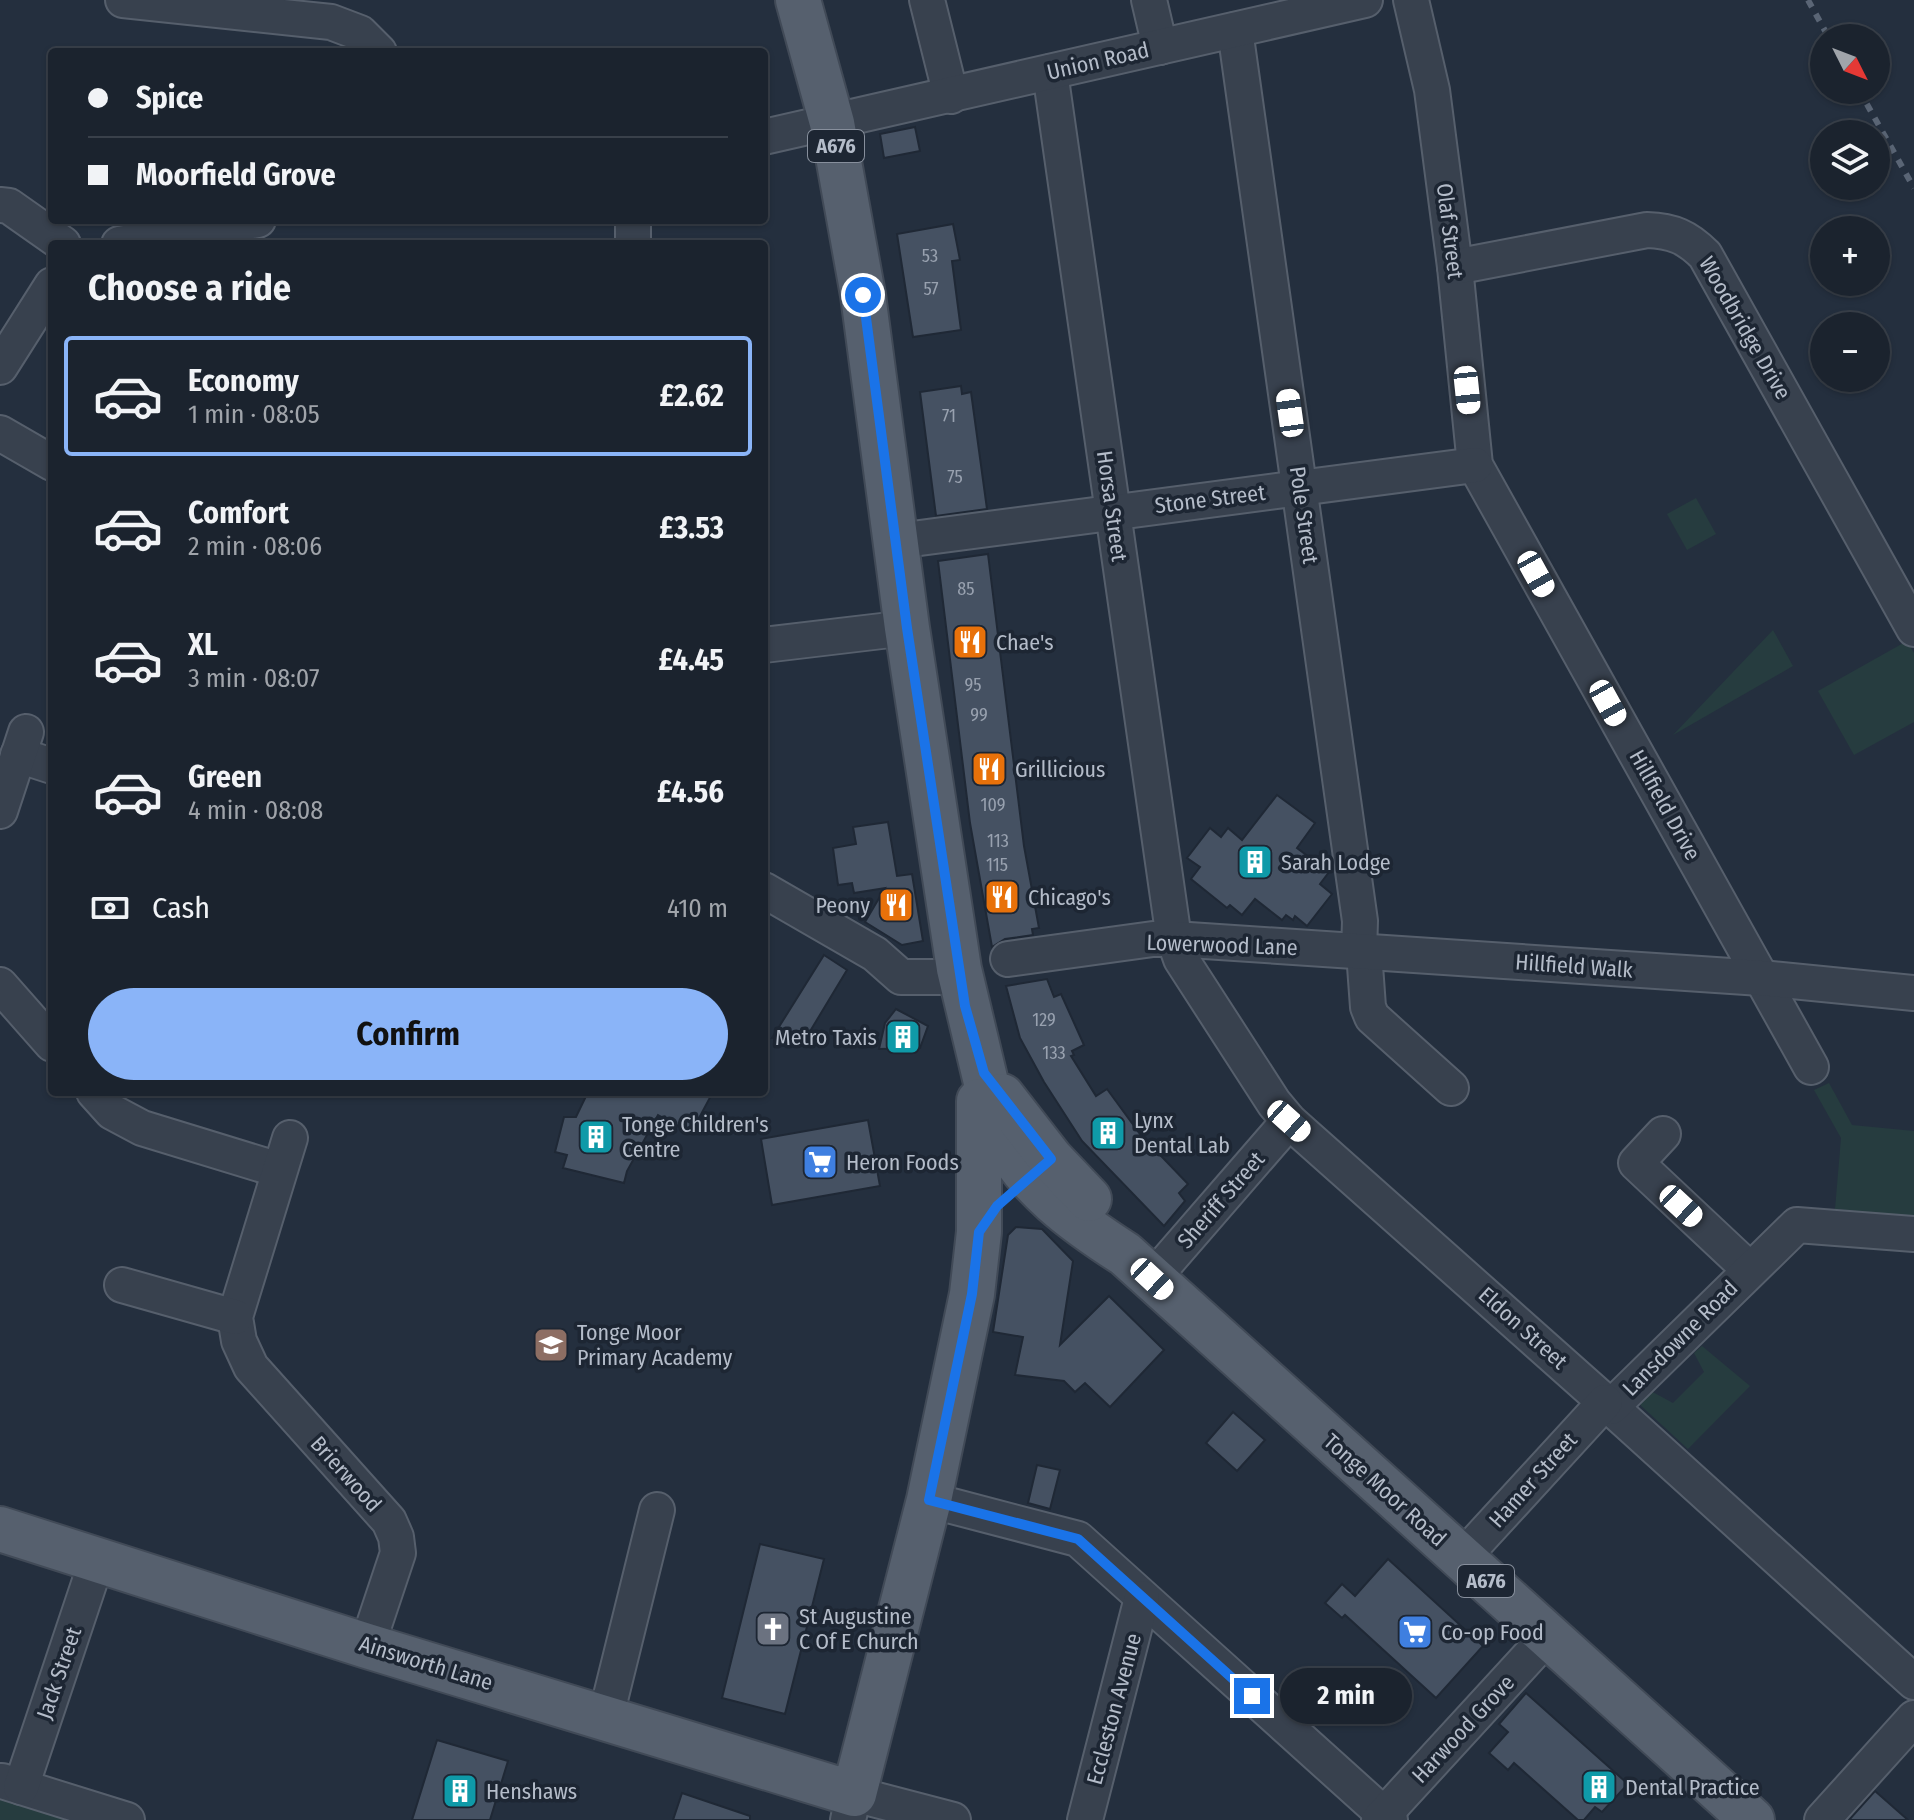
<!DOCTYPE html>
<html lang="en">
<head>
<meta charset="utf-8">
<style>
	:root { --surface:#1b232e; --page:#242b36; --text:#f1f3f6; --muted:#a0a4aa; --line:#39404a; --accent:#8ab4f8 }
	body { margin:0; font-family:"Fira Sans Condensed",sans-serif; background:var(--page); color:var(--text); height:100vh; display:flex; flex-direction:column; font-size:30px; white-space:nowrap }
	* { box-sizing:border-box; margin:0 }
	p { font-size:26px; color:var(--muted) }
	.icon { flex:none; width:44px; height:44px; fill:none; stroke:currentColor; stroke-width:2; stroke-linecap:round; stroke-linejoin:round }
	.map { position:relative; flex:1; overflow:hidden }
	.sheet { position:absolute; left:48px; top:240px; width:720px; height:856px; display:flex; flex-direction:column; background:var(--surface); border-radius:8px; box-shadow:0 2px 6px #0004,0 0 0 2px var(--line) }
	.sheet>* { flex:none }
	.top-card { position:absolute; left:48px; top:48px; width:720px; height:176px; border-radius:8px; box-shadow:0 2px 6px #0004,0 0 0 2px var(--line); display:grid; align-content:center; height:176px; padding:0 40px; background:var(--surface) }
	.needle { width:52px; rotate:132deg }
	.buttons { position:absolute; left:1810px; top:24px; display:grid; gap:16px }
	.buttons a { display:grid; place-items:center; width:80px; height:80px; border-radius:50%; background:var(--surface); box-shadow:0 2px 6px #0004,0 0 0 2px var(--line); font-size:40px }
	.end { position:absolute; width:36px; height:36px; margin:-18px; border:10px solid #1a73e8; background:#fff; box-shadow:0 0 0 4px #fff }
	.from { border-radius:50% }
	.bubble { position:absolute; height:56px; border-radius:28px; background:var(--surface); box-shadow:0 2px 6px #0004,0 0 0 2px var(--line); font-size:26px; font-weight:700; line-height:56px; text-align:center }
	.car { position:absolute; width:24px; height:48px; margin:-24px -12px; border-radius:10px; box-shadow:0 0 6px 2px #0007; background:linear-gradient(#fff 24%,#345 0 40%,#fff 0 76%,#345 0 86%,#fff 0) }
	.top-card b { display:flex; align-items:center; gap:28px; height:76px; font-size:30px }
	.top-card b+b { border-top:2px solid var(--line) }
	.top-card i { width:20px; height:20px; background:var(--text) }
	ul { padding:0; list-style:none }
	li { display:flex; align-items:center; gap:24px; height:120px; margin:0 16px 12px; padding:0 24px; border:4px solid transparent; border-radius:8px }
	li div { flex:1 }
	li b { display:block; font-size:30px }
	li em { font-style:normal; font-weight:700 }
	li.current { border-color:var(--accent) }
	li>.icon { width:72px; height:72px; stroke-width:1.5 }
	h2 { padding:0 40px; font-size:36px; line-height:96px }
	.pay { display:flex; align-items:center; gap:20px; height:88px; padding:0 40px; font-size:30px }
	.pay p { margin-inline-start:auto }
	.action { display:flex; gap:16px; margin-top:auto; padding:16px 40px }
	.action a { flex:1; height:92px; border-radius:48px; background:var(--accent); color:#111; font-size:32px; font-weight:700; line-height:92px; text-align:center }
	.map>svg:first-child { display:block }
	.green { fill:#263c3f }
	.building { fill:#455162; stroke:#1f2835; stroke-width:2 }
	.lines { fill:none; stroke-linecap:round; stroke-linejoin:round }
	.minor-casing { stroke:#565f6c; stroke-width:38 }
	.major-casing { stroke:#414a57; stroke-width:48 }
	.minor { stroke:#38414e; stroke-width:34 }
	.major { stroke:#56606e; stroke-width:44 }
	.rail { stroke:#5a6575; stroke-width:6; stroke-dasharray:8 8; stroke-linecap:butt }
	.route { stroke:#1a73e8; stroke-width:10 }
	.labels { text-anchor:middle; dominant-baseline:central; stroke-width:7; stroke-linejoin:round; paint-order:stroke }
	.number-label { font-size:18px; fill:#98a1af }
	.shield { fill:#1d2633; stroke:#878f9c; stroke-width:2 }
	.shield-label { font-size:20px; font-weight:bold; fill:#b4bcc9 }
	.street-label { font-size:22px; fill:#b4bcc9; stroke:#1d2633 }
	.poi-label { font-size:22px; fill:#b4bcc9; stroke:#1d2633; text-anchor:start }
</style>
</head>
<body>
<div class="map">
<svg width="1914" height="1820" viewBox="0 0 1914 1820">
	<rect width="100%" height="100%" fill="#242f3e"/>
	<g class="green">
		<path d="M1696,498L1716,534L1687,550L1667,514Z"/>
		<path d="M1773,630L1793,666L1673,735Z"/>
		<path d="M1907,641L1914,653V722L1854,755L1818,691Z"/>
		<path d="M1829,1083L1852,1125L1914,1131V1217L1835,1209L1841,1138L1814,1090Z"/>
		<path d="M1702,1346L1750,1386L1688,1449L1637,1402L1649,1390L1673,1403L1704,1372L1694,1353Z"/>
		<path d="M0,1798L70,1820H0Z"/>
	</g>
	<g class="building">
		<path d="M915,127L920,151L884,158L880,134Z"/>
		<path d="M953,224L960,260L952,261L961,330L913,337L897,234Z"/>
		<path d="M961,386L962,394L971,392L987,509L936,516L920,392Z"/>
		<path d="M988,554L1024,846L1039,928L1032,929L1033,935L1005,939L992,947L970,823L938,561Z"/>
		<path d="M1277,795L1315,823L1297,848L1329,872L1320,884L1332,894L1307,926L1295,916L1293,920L1286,915L1282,920L1255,899L1242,915L1230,905L1227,908L1191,879L1200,867L1187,858L1210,828L1221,837L1228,828L1242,840Z"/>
		<path d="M888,822L897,876L912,874L923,941L902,945L865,922L885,888L854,893L852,883L838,885L833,848L856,844L853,827Z"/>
		<path d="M824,955L847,970L806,1038H772Z"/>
		<path d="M1047,979L1054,997L1061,994L1084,1045L1072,1051L1074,1055L1071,1056L1096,1096L1107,1089L1140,1134L1188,1184L1179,1193L1185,1201L1164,1226L1082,1141L1044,1082L1020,1038L1006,986Z"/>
		<path d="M896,1009L928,1026L920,1048L879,1049L885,1023Z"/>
		<path d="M588,1092H713L691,1133L658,1115L627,1171L624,1183L563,1168L567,1155L555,1152L564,1117H576Z"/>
		<path d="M868,1120L880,1186L772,1205L761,1139Z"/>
		<path d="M1016,1227L1042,1229L1073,1261L1060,1345L1109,1296L1164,1350L1110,1407L1085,1383L1075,1392L1064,1381L1015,1375L1023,1337L993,1332L1008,1235Z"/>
		<path d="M1233,1412L1265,1440L1237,1471L1206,1443Z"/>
		<path d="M1037,1465L1060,1470L1050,1509L1028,1503Z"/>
		<path d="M760,1544L824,1559L785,1714L722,1698Z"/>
		<path d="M1388,1559L1483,1646L1436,1698L1345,1615L1342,1618L1325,1603L1342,1584L1355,1596Z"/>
		<path d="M1526,1693L1628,1784L1602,1812L1595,1807L1584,1820H1578L1514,1763L1508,1770L1489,1753L1508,1732L1499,1724Z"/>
		<path d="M437,1740L508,1761L490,1820H412Z"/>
		<path d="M1875,1791L1908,1820H1849Z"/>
		<path d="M682,1793L750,1816V1820H673Z"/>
	</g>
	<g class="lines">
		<defs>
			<g id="minor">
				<path d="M123,0L331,22L360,33L379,52"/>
				<path d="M927,0L951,96"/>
				<path d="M1149,0L1160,47"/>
				<path d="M1411,0L1432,90L1455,267L1475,465L1811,1067"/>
				<path d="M1235,30L1360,921L1359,952"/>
				<path d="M1050,72L1174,939L1181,959L1274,1103L1289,1121L1605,1402L1914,1682"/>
				<path d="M764,137L1365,0"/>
				<path d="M0,205L9,206L63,244"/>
				<path d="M633,220V244"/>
				<path d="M119,244L258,220"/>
				<path d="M1455,267L1647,230C1673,231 1687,237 1705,255L1914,629"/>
				<path d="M0,367L52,285"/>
				<path d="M0,433L52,463"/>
				<path d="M897,541L1475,465"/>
				<path d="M764,645L907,628"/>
				<path d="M18,755L52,766"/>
				<path d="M0,811L26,732"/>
				<path d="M764,890L875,954L901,977H960"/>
				<path d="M1364,952L1368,1007L1372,1017L1451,1088"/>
				<path d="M1008,959L1153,939H1174L1761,978L1914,993"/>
				<path d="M0,985L52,1044"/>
				<path d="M94,1092L112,1112L142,1128L279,1170"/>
				<path d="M1663,1134L1636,1163L1750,1270"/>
				<path d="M290,1138L235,1317L239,1341L251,1367L389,1521L396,1537L398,1553L367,1646"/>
				<path d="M1152,1279L1289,1121"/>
				<path d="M122,1285L235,1317"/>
				<path d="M1611,1407L1797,1225L1914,1234"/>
				<path d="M929,1500L1078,1539L1390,1820"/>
				<path d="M1461,1559L1605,1402"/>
				<path d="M606,1716L657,1510"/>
				<path d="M2,1781L127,1820"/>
				<path d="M21,1787L97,1560"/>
				<path d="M848,1820L854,1794L953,1820"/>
				<path d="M1085,1820L1142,1598"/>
				<path d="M1379,1820L1547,1637"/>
				<path d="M1822,1820L1914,1718"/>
			</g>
			<g id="major">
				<path d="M798,0L832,123L863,295L907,628L959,969L998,1133C1027,1187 1075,1222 1125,1254L1752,1820"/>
				<path d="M1002,1096L1051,1159L1089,1199"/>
				<path d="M0,1529L367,1646L854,1794L929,1500L972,1294L979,1232V1101"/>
			</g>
		</defs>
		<use href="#minor" class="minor-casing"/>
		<use href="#major" class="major-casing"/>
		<use href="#minor" class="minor"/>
		<use href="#major" class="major"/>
		<g class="rail">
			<path d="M1808,0L1829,38"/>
			<path d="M1859,90L1914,188"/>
		</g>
	</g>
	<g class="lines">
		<path class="route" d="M863,295L907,628L965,1006L984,1073L1051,1159L997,1206L979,1232L972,1294L929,1500L1078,1539L1252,1696"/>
	</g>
	<defs>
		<symbol id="restaurant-square" viewBox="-11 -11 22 22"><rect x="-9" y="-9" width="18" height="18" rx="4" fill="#e8710a" stroke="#1d2633"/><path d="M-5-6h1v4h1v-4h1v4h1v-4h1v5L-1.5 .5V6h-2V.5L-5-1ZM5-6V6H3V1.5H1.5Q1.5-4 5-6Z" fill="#fff"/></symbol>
		<symbol id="building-square" viewBox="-11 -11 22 22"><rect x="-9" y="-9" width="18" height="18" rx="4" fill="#0f9aa8" stroke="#1d2633"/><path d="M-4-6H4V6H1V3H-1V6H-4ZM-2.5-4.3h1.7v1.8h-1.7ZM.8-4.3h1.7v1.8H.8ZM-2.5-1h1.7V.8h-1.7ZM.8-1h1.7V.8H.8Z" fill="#fff"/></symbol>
		<symbol id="supermarket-square" viewBox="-11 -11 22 22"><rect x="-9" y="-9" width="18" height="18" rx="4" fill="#3f7fe0" stroke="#1d2633"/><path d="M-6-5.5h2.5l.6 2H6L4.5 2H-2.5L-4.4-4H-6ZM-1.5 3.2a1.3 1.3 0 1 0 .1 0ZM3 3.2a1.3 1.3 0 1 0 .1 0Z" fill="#fff"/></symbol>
		<symbol id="school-square" viewBox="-11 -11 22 22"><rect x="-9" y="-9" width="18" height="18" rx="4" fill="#8d6e63" stroke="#1d2633"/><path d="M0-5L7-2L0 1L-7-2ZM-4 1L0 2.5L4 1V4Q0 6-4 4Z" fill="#fff"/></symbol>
		<symbol id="church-square" viewBox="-11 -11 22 22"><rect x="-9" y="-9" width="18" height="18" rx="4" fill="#6b7280" stroke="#1d2633"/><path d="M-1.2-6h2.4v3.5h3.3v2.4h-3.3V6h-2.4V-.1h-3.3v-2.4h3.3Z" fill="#fff"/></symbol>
	</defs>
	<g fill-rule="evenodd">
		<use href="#restaurant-square" x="950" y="622" width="40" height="40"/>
		<use href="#restaurant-square" x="969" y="749" width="40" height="40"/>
		<use href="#building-square" x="1235" y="842" width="40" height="40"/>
		<use href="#restaurant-square" x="982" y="877" width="40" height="40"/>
		<use href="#restaurant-square" x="876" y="885" width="40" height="40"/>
		<use href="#building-square" x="883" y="1017" width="40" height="40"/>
		<use href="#building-square" x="1088" y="1113" width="40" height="40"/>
		<use href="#building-square" x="576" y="1117" width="40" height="40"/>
		<use href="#supermarket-square" x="800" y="1142" width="40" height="40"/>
		<use href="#school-square" x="531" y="1325" width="40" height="40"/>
		<use href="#church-square" x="753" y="1609" width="40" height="40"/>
		<use href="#supermarket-square" x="1395" y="1612" width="40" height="40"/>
		<use href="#building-square" x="1579" y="1767" width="40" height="40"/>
		<use href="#building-square" x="440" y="1771" width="40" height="40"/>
	</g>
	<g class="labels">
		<g class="number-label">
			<text x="930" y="256">53</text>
			<text x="931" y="289">57</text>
			<text x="949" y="416">71</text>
			<text x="955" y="477">75</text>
			<text x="966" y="589">85</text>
			<text x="973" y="685">95</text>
			<text x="979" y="715">99</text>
			<text x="993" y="805">109</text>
			<text x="998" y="841">113</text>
			<text x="997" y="865">115</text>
			<text x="1044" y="1020">129</text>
			<text x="1054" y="1053">133</text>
		</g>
		<g class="shield">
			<rect x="808" y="130" width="56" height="32" rx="6"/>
			<rect x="1458" y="1565" width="56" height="32" rx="6"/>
		</g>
		<g class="shield-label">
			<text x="836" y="146">A676</text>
			<text x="1486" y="1581">A676</text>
		</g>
		<g class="street-label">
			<text transform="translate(1098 61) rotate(-13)">Union Road</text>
			<text transform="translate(1450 231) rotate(83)">Olaf Street</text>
			<text transform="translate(1745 328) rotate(60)">Woodbridge Drive</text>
			<text transform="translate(1210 499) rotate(-7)">Stone Street</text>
			<text transform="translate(1112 506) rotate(82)">Horsa Street</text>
			<text transform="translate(1304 515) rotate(82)">Pole Street</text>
			<text transform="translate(1665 805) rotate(61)">Hillfield Drive</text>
			<text transform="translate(1222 945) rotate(2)">Lowerwood Lane</text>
			<text transform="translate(1574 966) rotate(4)">Hillfield Walk</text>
			<text transform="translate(1221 1200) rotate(-49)">Sheriff Street</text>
			<text transform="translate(1523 1328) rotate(42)">Eldon Street</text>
			<text transform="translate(1680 1338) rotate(-45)">Lansdowne Road</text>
			<text transform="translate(346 1474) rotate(48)">Brierwood</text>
			<text transform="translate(1533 1480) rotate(-48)">Hamer Street</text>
			<text transform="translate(1385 1490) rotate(42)">Tonge Moor Road</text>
			<text transform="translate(426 1663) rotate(17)">Ainsworth Lane</text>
			<text transform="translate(59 1673) rotate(-71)">Jack Street</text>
			<text transform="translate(1114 1709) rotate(-75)">Eccleston Avenue</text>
			<text transform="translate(1463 1729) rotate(-47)">Harwood Grove</text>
		</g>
		<g class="poi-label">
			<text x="996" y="642">Chae's</text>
			<text x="1015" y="769">Grillicious</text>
			<text x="1281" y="862">Sarah Lodge</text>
			<text x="1028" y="897">Chicago's</text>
			<text x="870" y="905" text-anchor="end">Peony</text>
			<text x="877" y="1037" text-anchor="end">Metro Taxis</text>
			<text x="1134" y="1120">Lynx<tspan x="1134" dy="25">Dental Lab</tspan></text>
			<text x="622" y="1124">Tonge Children's<tspan x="622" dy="25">Centre</tspan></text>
			<text x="846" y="1162">Heron Foods</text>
			<text x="577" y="1332">Tonge Moor<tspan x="577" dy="25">Primary Academy</tspan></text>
			<text x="799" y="1616">St Augustine<tspan x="799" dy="25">C Of E Church</tspan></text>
			<text x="1441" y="1632">Co-op Food</text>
			<text x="1625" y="1787">Dental Practice</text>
			<text x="486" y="1791">Henshaws</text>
		</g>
	</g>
</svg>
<div class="buttons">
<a><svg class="needle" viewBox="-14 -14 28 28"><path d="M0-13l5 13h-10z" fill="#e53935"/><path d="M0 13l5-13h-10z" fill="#a0a4aa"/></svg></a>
<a><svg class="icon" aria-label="layers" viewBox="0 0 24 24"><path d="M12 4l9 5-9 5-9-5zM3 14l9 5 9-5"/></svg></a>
<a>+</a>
<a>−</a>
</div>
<i class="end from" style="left:863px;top:295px"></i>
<i class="end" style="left:1252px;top:1696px"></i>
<div class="bubble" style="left:1280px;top:1668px;width:132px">2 min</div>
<i class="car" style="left:1467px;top:390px;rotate:174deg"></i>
<i class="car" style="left:1290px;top:413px;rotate:352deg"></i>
<i class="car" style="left:1536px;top:574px;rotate:151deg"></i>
<i class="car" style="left:1608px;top:703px;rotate:151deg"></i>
<i class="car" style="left:1289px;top:1121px;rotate:132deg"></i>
<i class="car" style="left:1681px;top:1206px;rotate:133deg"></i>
<i class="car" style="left:1152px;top:1279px;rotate:133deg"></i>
<div class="top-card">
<b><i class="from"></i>Spice</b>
<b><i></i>Moorfield Grove</b>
</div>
<section class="sheet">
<h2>Choose a ride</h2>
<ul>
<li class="current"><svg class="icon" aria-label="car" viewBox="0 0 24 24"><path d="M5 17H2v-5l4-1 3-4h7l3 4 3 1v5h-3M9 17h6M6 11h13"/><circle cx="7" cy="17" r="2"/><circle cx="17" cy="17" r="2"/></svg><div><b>Economy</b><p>1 min · 08:05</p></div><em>£2.62</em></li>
<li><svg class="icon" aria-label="car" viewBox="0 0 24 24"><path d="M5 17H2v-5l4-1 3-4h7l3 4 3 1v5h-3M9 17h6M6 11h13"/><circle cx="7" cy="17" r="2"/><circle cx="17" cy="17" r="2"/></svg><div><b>Comfort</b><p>2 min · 08:06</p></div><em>£3.53</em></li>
<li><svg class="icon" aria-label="car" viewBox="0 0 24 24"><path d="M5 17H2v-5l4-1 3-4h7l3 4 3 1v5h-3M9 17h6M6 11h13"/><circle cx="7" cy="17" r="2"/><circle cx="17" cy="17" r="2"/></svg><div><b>XL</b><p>3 min · 08:07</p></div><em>£4.45</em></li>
<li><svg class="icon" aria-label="car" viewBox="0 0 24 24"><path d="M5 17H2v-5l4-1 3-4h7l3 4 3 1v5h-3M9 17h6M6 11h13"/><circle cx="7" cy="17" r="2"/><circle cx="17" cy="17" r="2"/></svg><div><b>Green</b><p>4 min · 08:08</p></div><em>£4.56</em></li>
</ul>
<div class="pay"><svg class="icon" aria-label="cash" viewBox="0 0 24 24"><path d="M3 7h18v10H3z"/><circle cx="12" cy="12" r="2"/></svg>Cash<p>410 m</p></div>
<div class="action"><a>Confirm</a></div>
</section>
</div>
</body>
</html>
